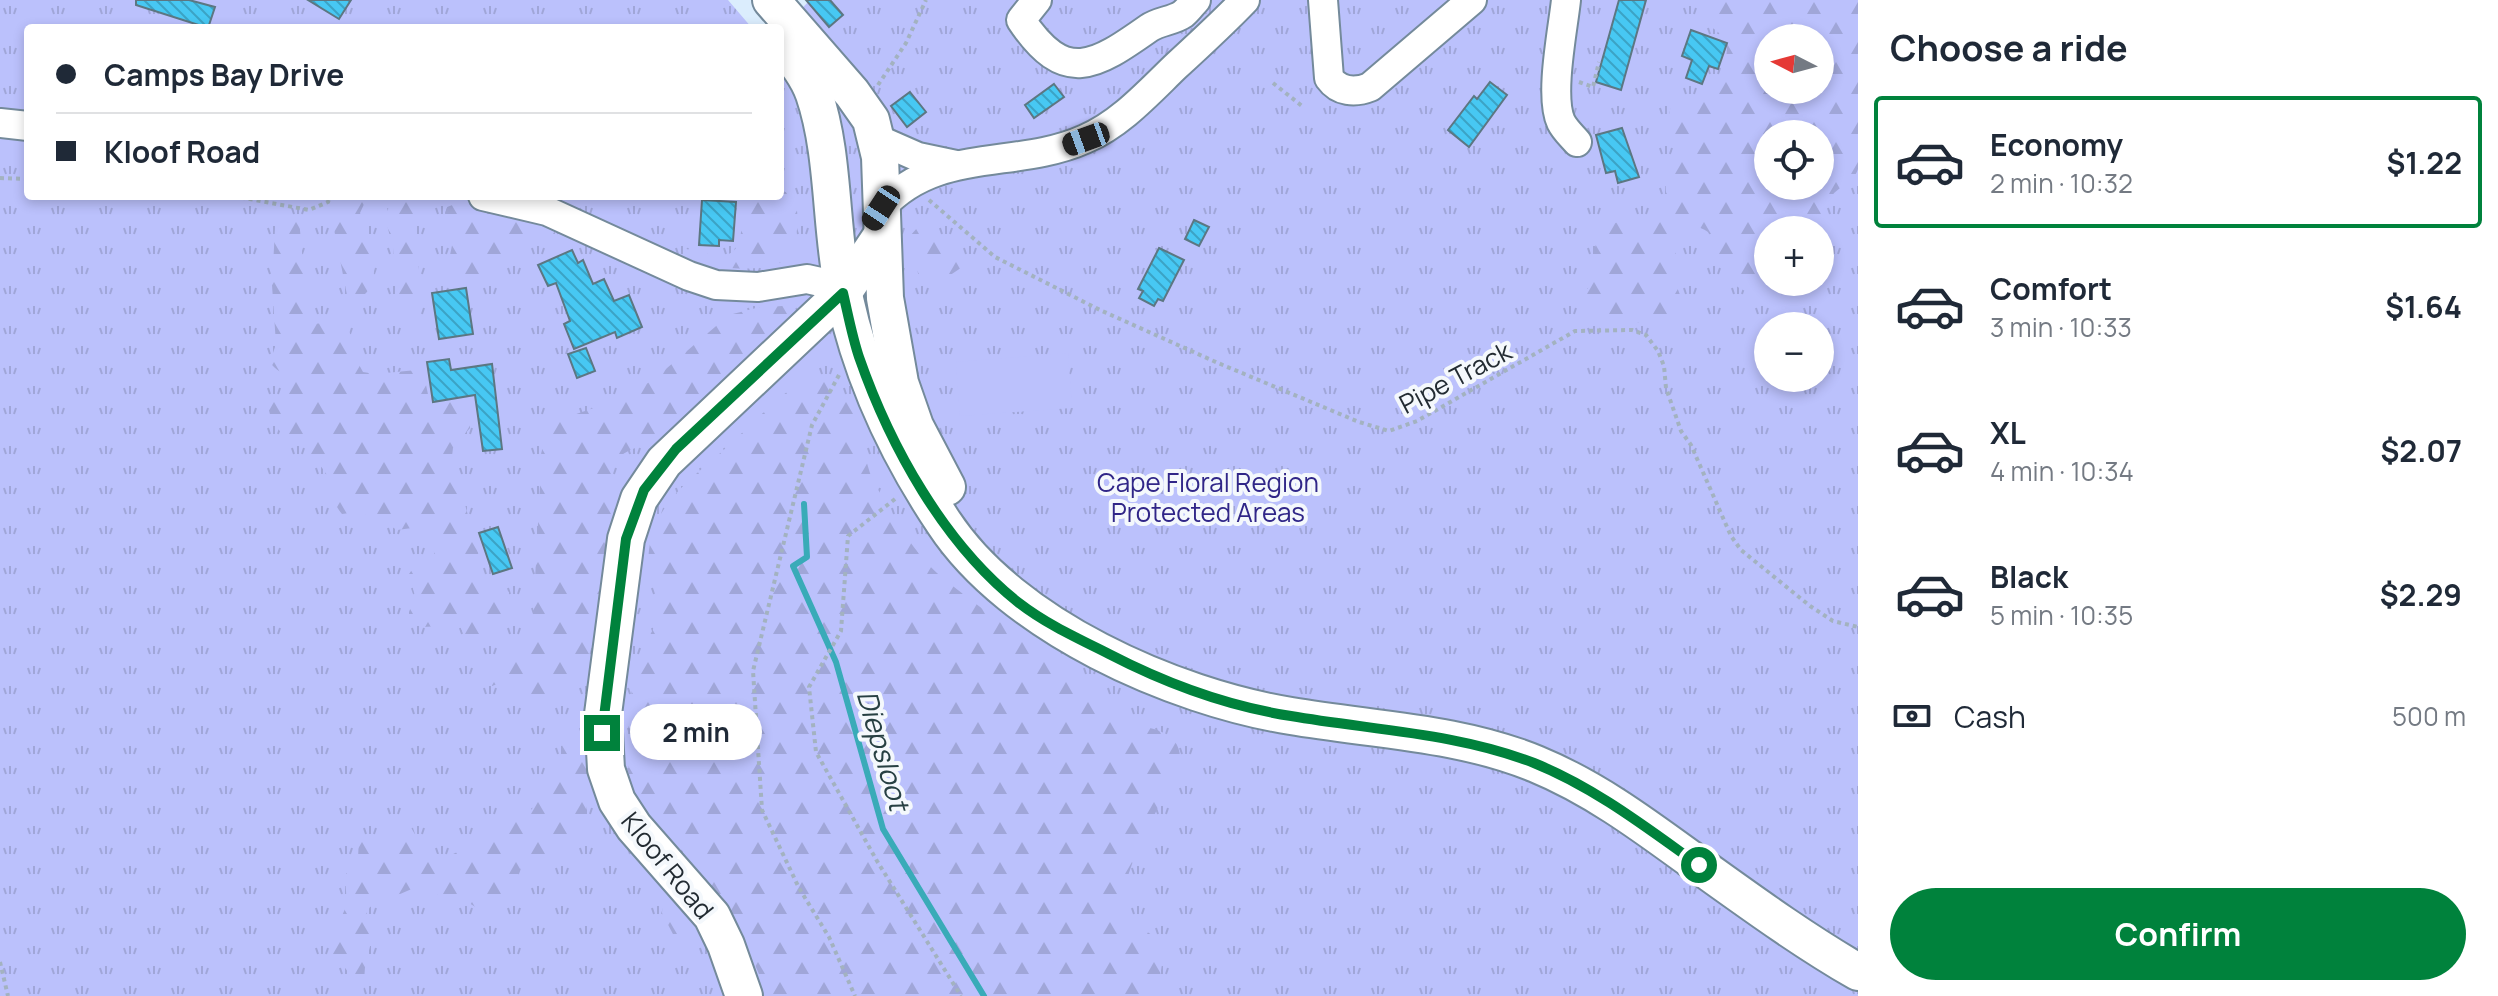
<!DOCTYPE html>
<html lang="en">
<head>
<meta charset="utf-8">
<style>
	:root { --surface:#fff; --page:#f2f2f3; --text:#1f2937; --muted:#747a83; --line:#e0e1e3; --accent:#00823c }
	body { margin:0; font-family:Manrope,sans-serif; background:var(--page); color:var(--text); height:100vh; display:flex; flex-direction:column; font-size:30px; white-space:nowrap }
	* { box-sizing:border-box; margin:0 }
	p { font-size:26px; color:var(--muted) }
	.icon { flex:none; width:44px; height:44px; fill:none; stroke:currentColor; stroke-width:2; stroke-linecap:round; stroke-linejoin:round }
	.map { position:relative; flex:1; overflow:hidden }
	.details { display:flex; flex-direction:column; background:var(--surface); width:640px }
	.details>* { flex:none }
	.top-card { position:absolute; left:24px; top:24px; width:760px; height:176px; border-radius:8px; box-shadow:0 4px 12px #0003; display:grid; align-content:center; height:176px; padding:0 32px; background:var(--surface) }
	.needle { width:52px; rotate:276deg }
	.tools { position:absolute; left:1754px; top:24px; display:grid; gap:16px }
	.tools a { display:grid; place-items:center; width:80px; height:80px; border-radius:50%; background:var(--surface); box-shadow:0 4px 12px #0003; font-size:40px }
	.end { position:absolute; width:36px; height:36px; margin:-18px; border:10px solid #00823c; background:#fff; box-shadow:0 0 0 4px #fff }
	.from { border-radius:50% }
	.bubble { position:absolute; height:56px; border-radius:28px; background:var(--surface); box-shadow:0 4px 12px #0003; font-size:26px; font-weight:700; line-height:56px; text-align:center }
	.car { position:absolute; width:24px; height:48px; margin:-24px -12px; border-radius:10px; box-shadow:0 0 6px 2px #0007; background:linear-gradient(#222 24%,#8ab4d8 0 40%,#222 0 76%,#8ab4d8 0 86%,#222 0) }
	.top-card b { display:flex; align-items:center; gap:28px; height:76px; font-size:30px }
	.top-card b+b { border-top:2px solid var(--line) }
	.top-card i { width:20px; height:20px; background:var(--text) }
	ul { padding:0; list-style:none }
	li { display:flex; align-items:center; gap:24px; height:132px; margin:0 16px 12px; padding:0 16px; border:4px solid transparent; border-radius:8px }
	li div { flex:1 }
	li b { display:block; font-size:30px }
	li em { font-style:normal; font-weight:700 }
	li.on { border-color:var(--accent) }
	li>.icon { width:72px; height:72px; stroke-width:1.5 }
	h2 { padding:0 32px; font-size:36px; line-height:96px }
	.pay { display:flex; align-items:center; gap:20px; height:88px; padding:0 32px; font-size:30px }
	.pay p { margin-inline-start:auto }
	.button { display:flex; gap:16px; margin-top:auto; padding:16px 32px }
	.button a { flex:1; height:92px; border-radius:48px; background:var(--accent); color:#fff; font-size:32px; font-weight:700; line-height:92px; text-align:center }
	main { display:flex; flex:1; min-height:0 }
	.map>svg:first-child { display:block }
	.grass { fill:url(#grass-tufts); fill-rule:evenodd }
	.forest { fill:url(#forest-firs); fill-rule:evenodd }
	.pitch { fill:#bbc1fc }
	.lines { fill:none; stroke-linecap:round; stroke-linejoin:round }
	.stream { stroke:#39abb8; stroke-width:6 }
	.building { fill:url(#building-back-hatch); stroke:#5c7782; stroke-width:2 }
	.minor-casing { stroke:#748a9b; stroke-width:32 }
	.major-casing { stroke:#748a9b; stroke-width:40 }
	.path { stroke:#a3b2c0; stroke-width:4; stroke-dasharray:4 4; stroke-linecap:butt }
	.minor { stroke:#fff; stroke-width:28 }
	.major { stroke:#fff; stroke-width:36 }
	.route { stroke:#00823c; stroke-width:10 }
	.labels { text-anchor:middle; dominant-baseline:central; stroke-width:8; stroke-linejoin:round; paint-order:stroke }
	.street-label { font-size:26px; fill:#222b32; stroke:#f4f8fc }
	.park-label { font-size:26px; fill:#302688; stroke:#f4f8fc }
	.water-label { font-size:28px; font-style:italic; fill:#274043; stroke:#f4f8fc }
</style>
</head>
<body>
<main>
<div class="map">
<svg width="1858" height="996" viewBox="0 0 1858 996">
	<defs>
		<pattern id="grass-tufts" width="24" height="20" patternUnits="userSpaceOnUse" patternTransform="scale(2)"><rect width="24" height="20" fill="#bbc1fc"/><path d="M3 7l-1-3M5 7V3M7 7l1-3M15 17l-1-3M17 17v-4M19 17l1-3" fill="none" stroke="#a0a6d8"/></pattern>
		<pattern id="forest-firs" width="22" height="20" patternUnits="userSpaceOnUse" patternTransform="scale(2)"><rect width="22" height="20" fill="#bbc1fc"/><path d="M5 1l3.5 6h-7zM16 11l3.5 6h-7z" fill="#a0a6d8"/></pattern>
		<pattern id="building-back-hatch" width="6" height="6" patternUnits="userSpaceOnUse" patternTransform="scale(2)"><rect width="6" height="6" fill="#47c8f3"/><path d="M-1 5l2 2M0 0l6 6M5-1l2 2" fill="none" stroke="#3ba3c5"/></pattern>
	</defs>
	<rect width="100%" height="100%" fill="#dbedfd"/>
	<path class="grass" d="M0,0H728L752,28H28V196H780V31L810,0H1858V996H0ZM1768,38H1820V90H1768ZM1768,134H1820V186H1768ZM1768,230H1820V282H1768ZM1768,326H1820V378H1768Z"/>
	<g class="forest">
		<path d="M1707,0H1858V169C1852,186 1839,185 1831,197C1827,204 1828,210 1821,215C1813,221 1806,222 1799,230H1768V277L1754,293C1741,292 1724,279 1720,266C1717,258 1720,248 1715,240C1707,225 1682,220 1672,235L1676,255L1675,282L1682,300L1675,324L1665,328L1587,312L1580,307L1578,301L1591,284L1595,247L1605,225L1624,221L1654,227L1667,216L1665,172L1676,141L1669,115L1671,105C1678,97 1684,98 1694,96C1720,90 1728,64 1727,40C1709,22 1705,31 1707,0ZM1820,38V90H1768V38ZM1768,134H1820V186H1768Z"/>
		<path d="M780,190C785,192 788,192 792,196C802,207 797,249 788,259C764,274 706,270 683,255V251L686,249C698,251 713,257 725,255C747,252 741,212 741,196H780Z"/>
		<path d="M318,196H375L365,202L360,213C362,219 366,224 368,231C375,252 382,293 354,300L347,295L332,219L328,207Z"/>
		<path d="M389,196H407L413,209L422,300L419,314L412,318L403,313L396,298L393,248L387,225Z"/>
		<path d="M455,204L549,226L555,230V234L549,241L525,242L515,247L494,269L477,279L465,282L458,278L450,255L455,231L445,213L447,207Z"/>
		<path d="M287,214L296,216L299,219L308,319L311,324L340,322L348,326L357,361L363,372L375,374L417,370L425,380L430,404L463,401L469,406L470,428L453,448L452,456L484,575L509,592C508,613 496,635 482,650L472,648L459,625L423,627L409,621V612L415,596L409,574L414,567L435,560L431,529L427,526L397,530L382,521L358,512L342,514C332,502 332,493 329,479C327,473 315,459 311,454C294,435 271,438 268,403L285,394C294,369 279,377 270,362L276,344L272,285L275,229L279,219Z"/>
		<path d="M918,227C935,228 956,243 964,257L962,267C948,277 935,287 919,278L910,236Z"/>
		<path d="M795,305L796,314L668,433C652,445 623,448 615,462C608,475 614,492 614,505C612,534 605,563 601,591C596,621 593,653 580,681L559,687L552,692L538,711L534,713L527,709L521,685L515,677L492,686C483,663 510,655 522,641C527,633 530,625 533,617L543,430L550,423L620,399L653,380L729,315L756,308Z"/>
		<path d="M821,377C861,387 859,453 874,482C892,516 915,556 945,580C994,619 1043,651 1087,696C1099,708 1107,720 1125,723C1147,727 1181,730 1180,759L1132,864L1117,908L1124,922L1146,931L1159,940L1162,964L1157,996H768C747,942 727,905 690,859C674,840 639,814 632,790C624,762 629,686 639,657C644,642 656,630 658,613C659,600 655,589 651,577C646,559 649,542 656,524C669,492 706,467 730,444C749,427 768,407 788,391C798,384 809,378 821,377Z"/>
		<path d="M575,736H585C591,749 589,765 589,779C589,826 578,836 543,862C536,867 527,865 520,869L516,878L506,883L498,902L489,911H482L461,898H444L427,889L414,888L370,907L363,919L364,925L373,934L365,967L363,996H354C351,962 340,969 327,945C330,931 340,922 345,909C348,899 345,886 345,875L358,860L359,834C386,836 381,860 399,821L406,819L420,843L431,852L447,857L488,837L511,817L530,812L546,787L560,773L562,744Z"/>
		<path d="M669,893L693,920L692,933L686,940L675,938L662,913L663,897Z"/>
	</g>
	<path class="pitch" d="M1068,353L1072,408L960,416L956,362Z"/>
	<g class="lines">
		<path class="stream" d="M804,504L807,557L793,566L836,662L883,829L984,996"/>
	</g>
	<g class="building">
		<path d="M136,0H189L215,7L208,28L136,5Z"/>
		<path d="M308,0H351L339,19Z"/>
		<path d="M806,0H830L843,15L829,27Z"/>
		<path d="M1619,0H1646L1621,90L1596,82Z"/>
		<path d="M1691,30L1727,43L1718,69L1709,66L1702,84L1686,78L1692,60L1682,56Z"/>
		<path d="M1490,82L1507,95L1469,147L1448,130L1474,96L1477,99Z"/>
		<path d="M1054,84L1064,97L1034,118L1025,105Z"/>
		<path d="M910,92L926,112L907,127L891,106Z"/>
		<path d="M1622,128L1639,177L1618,183L1615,171L1606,173L1596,135Z"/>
		<path d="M702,200L736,202L733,241L719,240V246L699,245Z"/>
		<path d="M1194,220L1209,227L1199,246L1185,239Z"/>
		<path d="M1159,248L1184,260L1163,301L1158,299L1154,306L1139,298L1143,291L1138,289Z"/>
		<path d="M572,250L578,263L583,260L593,284L604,279L614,301L629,295L642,327L617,338L615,332L574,349L564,324L570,321L556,283L548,286L538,265Z"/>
		<path d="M466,288L473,334L439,339L432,293Z"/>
		<path d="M586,348L595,371L577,378L568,354Z"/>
		<path d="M449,359L451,370L492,364L502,449L483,451L475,395L433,402L427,362Z"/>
		<path d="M498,527L512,568L493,574L479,533Z"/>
	</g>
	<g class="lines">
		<defs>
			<g id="minor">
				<path d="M1037,0L1021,20C1065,86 1095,66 1149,28C1159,21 1173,21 1183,14C1188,10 1192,4 1196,0"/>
				<path d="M1323,0L1329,78C1339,92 1355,93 1370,87L1472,0"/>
				<path d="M1566,0C1563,29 1549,96 1561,122C1565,130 1571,135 1577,142"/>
				<path d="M0,123L28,126"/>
				<path d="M877,139L918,157L956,165"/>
				<path d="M483,196L547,211L689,276L716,285L758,287L807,279L825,283L843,293"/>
				<path d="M881,208C937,146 1016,170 1085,139C1120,124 1147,94 1175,67C1199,45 1223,23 1245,0"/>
			</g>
			<g id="major">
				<path d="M771,0L852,93L871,120L880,157L885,298L900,383L915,426L947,487"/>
				<path d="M780,42C793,58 807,74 814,94C835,155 830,232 844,295C862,378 897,453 944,523C1012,626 1173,697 1291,716C1373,730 1459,732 1536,764C1592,787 1641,823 1689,858C1745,898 1799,938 1858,972"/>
				<path d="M744,996L726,945L712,916L634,827L617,801L606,769L603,714L626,539L639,499L664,462L843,293L882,235"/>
			</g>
		</defs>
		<use href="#minor" class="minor-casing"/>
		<use href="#major" class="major-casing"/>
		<g class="path">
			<path d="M1579,82L1593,87L1599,62"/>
			<path d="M1273,83L1302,106"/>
			<path d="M878,85L906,43L926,0"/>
			<path d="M0,178L28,179"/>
			<path d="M233,196L309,210L328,202L330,196"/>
			<path d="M929,200L995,257L1100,310L1218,363L1359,422L1389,431L1417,421L1575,331L1632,330L1646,335L1658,351L1664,366L1666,388L1681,431L1691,445L1731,536L1741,550L1810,606L1833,621L1858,627"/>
			<path d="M839,375L812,425L753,671L762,810L799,888L829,937L855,996"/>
			<path d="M895,499L848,536L841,631L809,687L816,752L877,861L961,996"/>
			<path d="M0,962L8,996"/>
		</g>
		<use href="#minor" class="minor"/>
		<use href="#major" class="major"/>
	</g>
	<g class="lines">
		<path class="route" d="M602,733L626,539L644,490L676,449L843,293C848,314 852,336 859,357C890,446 944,544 1019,603C1046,624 1079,639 1109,654C1167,684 1226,706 1291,716C1372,730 1457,733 1534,763C1594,787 1647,828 1699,865"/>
	</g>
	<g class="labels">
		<g class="street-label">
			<text transform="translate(1455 377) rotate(-28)">Pipe Track</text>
			<text transform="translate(668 865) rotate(51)">Kloof Road</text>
		</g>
		<g class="park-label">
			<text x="1208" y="482">Cape Floral Region<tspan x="1208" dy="30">Protected Areas</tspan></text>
		</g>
		<g class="water-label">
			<text transform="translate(884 750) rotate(74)">Diepsloot</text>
		</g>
	</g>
</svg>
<div class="tools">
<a><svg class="needle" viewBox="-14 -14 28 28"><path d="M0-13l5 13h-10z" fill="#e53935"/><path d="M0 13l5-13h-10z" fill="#747a83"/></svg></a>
<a><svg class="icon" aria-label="locate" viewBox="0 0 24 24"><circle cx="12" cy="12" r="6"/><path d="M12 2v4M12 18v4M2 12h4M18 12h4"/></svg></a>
<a>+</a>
<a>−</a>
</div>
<i class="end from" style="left:1699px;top:865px"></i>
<i class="end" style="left:602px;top:733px"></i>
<div class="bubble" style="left:630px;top:704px;width:132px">2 min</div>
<i class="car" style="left:1086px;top:139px;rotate:250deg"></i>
<i class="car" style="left:881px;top:208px;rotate:213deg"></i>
<div class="top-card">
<b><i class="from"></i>Camps Bay Drive</b>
<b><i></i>Kloof Road</b>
</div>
</div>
<section class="details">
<h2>Choose a ride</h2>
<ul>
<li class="on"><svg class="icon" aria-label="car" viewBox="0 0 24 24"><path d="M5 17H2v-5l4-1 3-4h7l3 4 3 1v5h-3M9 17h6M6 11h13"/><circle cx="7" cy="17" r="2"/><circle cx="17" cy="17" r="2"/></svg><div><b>Economy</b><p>2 min · 10:32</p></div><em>$1.22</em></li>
<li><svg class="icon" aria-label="car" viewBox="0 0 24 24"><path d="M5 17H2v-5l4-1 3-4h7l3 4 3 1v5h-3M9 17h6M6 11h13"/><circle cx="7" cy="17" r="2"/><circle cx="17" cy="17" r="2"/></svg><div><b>Comfort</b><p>3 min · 10:33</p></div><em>$1.64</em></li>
<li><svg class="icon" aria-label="car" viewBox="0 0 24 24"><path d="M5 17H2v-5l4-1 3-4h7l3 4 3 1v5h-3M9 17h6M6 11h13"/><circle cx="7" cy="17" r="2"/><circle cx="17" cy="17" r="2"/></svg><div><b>XL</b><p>4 min · 10:34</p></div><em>$2.07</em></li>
<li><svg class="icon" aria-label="car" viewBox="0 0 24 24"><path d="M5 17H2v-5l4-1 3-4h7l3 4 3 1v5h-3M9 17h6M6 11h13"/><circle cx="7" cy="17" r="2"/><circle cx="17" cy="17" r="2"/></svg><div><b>Black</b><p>5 min · 10:35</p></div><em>$2.29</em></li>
</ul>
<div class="pay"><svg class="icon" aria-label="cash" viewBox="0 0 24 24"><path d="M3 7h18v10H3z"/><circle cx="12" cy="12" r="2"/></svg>Cash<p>500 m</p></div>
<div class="button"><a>Confirm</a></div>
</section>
</main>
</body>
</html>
